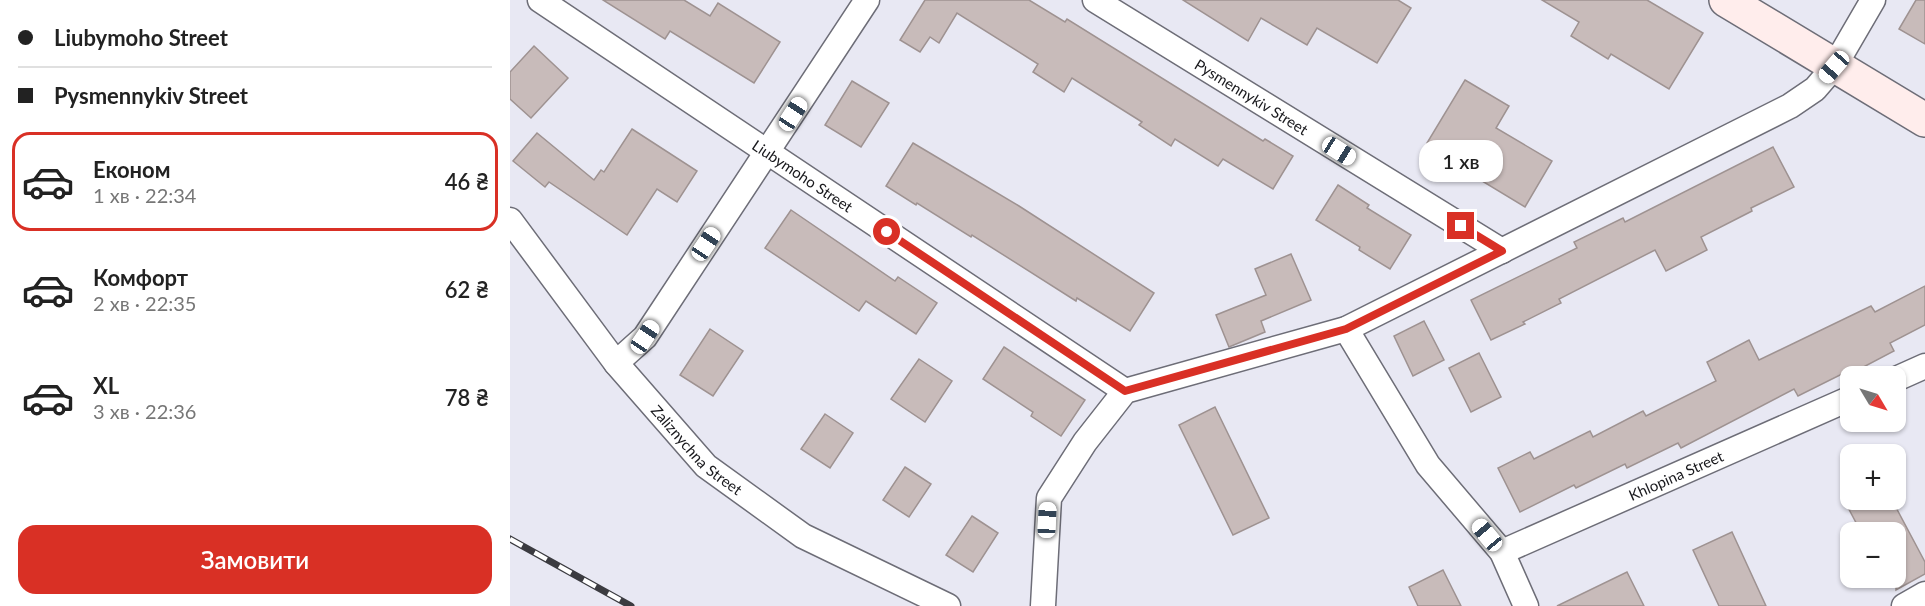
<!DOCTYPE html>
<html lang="uk">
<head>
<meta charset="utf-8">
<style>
	:root { --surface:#fff; --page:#f6f6f6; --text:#222; --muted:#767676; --line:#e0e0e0; --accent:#d93025 }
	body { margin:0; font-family:Lato,sans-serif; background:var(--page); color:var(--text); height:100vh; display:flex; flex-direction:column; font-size:22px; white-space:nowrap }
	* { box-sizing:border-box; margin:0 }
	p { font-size:20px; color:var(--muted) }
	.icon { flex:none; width:33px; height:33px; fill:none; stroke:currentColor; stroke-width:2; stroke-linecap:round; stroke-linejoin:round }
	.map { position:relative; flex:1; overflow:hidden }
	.panel { display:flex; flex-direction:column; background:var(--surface); width:510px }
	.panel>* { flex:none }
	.banner { display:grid; align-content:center; height:132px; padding:0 18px; background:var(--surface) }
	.needle { width:39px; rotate:128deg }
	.tools { position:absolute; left:1330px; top:366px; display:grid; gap:12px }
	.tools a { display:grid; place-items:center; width:66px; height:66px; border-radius:12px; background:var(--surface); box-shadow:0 2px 4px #0004; font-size:30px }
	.end { position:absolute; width:27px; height:27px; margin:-14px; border:8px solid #d93025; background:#fff; box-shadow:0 0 0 3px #fff }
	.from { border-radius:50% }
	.bubble { position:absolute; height:42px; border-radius:18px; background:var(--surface); box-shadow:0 2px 4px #0004; font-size:20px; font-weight:600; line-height:42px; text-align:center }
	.car { position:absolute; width:18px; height:36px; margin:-18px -9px; border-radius:8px; box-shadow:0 0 4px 2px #0007; background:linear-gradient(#fff 24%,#345 0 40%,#fff 0 76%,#345 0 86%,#fff 0) }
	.banner b { display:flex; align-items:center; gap:21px; height:57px; font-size:22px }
	.banner b+b { border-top:2px solid var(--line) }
	.banner i { width:15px; height:15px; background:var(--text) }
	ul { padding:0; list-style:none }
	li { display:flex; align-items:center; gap:18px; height:99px; margin:0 12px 9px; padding:0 6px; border:3px solid transparent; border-radius:18px }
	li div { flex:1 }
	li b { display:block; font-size:22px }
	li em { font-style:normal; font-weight:600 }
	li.current { border-color:var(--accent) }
	li>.icon { width:54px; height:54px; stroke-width:1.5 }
	.cta { display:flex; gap:12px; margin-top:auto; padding:12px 18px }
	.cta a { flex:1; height:69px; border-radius:18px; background:var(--accent); color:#fff; font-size:24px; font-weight:600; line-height:69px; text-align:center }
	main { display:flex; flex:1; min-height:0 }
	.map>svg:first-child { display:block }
	.building { fill:#c8bbba; stroke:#9e9291; stroke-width:1.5 }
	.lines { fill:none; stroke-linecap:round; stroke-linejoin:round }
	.street-casing { stroke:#6d6d77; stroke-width:27 }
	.secondary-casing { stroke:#6d6d77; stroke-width:36 }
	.street { stroke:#fff; stroke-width:24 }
	.secondary { stroke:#ffedec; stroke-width:33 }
	.rail-casing { stroke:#3b3b40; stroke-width:7 }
	.rail { stroke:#fff; stroke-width:4.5; stroke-dasharray:14; stroke-linecap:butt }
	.route { stroke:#d93025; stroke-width:8 }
	.labels { text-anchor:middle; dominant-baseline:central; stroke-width:4.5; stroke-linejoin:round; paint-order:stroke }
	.street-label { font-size:15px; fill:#18181c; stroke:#fff }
</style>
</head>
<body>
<main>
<section class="panel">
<div class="banner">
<b><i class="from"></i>Liubymoho Street</b>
<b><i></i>Pysmennykiv Street</b>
</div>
<ul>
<li class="current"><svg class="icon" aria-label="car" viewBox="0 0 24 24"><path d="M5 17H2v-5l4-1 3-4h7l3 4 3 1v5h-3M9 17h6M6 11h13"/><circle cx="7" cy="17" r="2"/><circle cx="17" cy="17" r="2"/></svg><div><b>Економ</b><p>1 хв · 22:34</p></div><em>46 ₴</em></li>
<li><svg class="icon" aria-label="car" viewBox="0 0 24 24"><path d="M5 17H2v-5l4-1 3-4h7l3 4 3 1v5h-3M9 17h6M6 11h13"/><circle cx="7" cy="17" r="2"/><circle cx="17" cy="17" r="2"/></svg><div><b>Комфорт</b><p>2 хв · 22:35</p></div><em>62 ₴</em></li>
<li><svg class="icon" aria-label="car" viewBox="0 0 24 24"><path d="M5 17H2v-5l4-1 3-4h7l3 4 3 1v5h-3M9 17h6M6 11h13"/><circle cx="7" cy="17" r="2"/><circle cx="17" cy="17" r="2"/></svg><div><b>XL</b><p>3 хв · 22:36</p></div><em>78 ₴</em></li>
</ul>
<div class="cta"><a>Замовити</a></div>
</section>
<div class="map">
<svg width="1415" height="606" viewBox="0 0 1415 606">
	<rect width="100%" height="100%" fill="#e8e8f3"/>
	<g class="building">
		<path d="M93,0H174L200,16L208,3L270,42L244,83L160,31L155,39Z"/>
		<path d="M415,0H519L555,22L557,19L753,141L755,139L783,156L763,189L713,159L708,166L665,139L661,146L629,125L632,122L562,78L554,92L523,72L528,64L447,13L429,43L420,37L410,52L390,40Z"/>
		<path d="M673,0H888L901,8L867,63L807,28L797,45L751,18L738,41Z"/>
		<path d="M1032,0H1137L1193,33L1159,89L1101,54L1098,59L1061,36L1069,22Z"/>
		<path d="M1406,0H1415V44L1389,29Z"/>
		<path d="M24,46L58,78L21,118L0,99V72Z"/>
		<path d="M955,80L999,106L986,128L1042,161L1015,207L972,181L974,177L917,143Z"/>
		<path d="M342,81L379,103L351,147L315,125Z"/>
		<path d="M122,129L187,171L167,202L147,189L117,235L39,182L35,187L3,161L27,133L84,180L91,170L94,172Z"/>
		<path d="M403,143L509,206L644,293L620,331L567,298L566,301L462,235L461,237L407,203L406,205L376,186Z"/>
		<path d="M1263,147L1284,187L1241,208L1242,211L1191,237L1197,250L1156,271L1145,250L1049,299L1051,303L1013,322L1015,324L981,340L961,300L1067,248L1064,242L1113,218L1115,222Z"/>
		<path d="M828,185L859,205L857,208L901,235L880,269L849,250L850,247L806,220Z"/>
		<path d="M281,210L385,281L388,277L427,303L406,334L356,301L349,311L255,248Z"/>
		<path d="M781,254L801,300L751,321L755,332L719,347L706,315L756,295L745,269Z"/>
		<path d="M1415,286V325L1380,343L1384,351L1344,372L1342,369L1288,396L1284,389L1171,448L1168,443L1117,468L1115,464L1066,488L1064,485L1010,512L988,468L1020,452L1024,459L1080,431L1083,437L1133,411L1136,416L1206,381L1197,362L1239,340L1249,360L1361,306L1365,312Z"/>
		<path d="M914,321L934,360L903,376L884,336Z"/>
		<path d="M200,329L233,351L203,396L170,375Z"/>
		<path d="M494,347L575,400L551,436L521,416L523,412L473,379Z"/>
		<path d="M969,353L991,397L961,412L939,368Z"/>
		<path d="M409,359L442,381L415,422L381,399Z"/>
		<path d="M705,407L759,518L723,535L669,425Z"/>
		<path d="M315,414L343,433L320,468L291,449Z"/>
		<path d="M395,467L421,484L399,517L373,500Z"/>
		<path d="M1334,500H1382L1415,562V574L1386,590V532H1351Z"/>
		<path d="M462,516L488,533L463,572L436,555Z"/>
		<path d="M1222,532L1256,606H1209L1183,550Z"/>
		<path d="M933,570L951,606H908L899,587Z"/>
		<path d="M1117,572L1134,606H1047Z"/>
	</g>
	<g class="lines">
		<defs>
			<g id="street">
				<path id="s1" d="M30,0L615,391"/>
				<path id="s2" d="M585,0L992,251"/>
				<path id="s3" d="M0,220L106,363L196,466L293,536L438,606"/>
				<path d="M836,329L918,465L992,552L1016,606"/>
				<path d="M106,363L135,337L357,0"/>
				<path d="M1386,379L1415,366"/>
				<path id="s4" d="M992,552L1341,398"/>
				<path d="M533,606L539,498L575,442L615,391L836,329L1280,106L1305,89L1324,67L1363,0"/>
				<path d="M1394,606L1415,594"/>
			</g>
			<path id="secondary" d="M1216,0L1415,120"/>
		</defs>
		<use href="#street" class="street-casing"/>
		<use href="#secondary" class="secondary-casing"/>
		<use href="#street" class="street"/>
		<use href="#secondary" class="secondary"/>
		<defs>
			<path id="rail" d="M0,539L121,606"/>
		</defs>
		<use href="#rail" class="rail-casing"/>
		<use href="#rail" class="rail"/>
	</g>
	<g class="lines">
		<path class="route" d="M377,232L615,391L836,329L992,251L951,226"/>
	</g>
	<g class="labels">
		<g class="street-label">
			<text stroke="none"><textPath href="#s2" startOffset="184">Pysmennykiv Street</textPath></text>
			<text stroke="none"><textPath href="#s1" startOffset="316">Liubymoho Street</textPath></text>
			<text stroke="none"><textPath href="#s3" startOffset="297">Zaliznychna Street</textPath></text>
			<text stroke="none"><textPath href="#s4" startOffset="190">Khlopina Street</textPath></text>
		</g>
	</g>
</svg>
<div class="tools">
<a><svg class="needle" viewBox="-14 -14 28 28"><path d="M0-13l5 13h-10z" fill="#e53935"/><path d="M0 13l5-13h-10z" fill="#767676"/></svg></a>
<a>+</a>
<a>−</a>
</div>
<i class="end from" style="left:377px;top:232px"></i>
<i class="end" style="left:951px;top:226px"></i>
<div class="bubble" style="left:909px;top:140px;width:84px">1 хв</div>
<i class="car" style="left:1324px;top:67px;rotate:221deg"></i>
<i class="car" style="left:283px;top:114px;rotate:33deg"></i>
<i class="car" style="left:829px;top:151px;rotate:122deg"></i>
<i class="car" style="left:196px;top:244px;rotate:34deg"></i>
<i class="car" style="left:135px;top:337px;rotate:34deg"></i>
<i class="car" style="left:537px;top:520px;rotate:3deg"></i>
<i class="car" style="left:977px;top:535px;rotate:320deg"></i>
</div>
</main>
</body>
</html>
